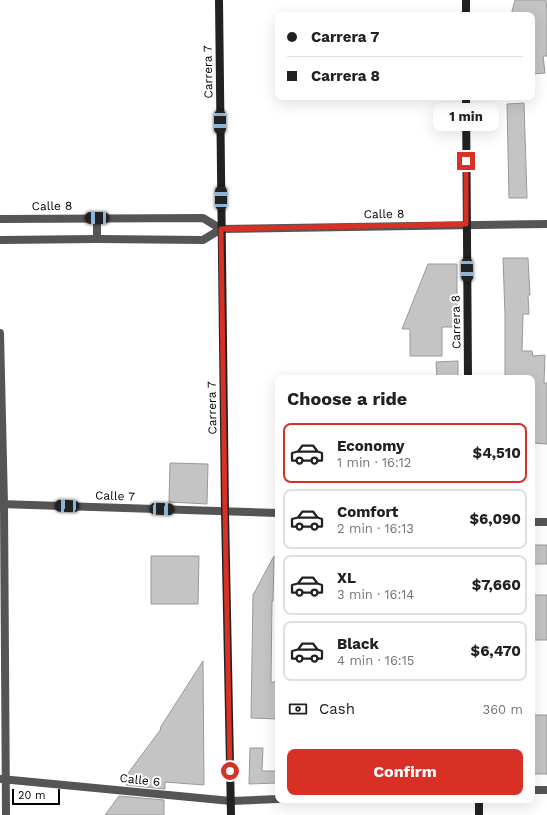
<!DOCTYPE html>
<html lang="en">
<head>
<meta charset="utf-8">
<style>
	:root { --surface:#fff; --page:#f6f6f6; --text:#202124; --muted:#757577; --line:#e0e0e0; --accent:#d93025 }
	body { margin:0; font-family:"Work Sans",sans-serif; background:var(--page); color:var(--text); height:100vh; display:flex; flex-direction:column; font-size:15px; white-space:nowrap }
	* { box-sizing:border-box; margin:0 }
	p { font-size:13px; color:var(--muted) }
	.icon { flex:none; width:22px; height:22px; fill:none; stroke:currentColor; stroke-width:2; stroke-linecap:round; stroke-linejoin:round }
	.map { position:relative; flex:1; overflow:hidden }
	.details { position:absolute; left:275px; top:375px; width:260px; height:428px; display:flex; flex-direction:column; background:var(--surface); border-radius:8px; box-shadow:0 4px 16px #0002 }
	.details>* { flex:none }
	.top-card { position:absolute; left:275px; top:12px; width:260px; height:88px; border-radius:8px; box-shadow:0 4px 16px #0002; display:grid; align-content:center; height:88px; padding:0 12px; background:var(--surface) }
	.scale { position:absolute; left:12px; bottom:10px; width:48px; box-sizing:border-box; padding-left:4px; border:2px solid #000; border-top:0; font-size:11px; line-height:14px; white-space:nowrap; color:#000; -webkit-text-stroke:3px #fff; paint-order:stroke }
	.end { position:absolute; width:18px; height:18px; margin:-9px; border:5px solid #d93025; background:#fff; box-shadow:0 0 0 2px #fff }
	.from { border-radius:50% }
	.bubble { position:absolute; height:28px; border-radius:8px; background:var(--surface); box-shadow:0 4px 16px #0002; font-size:13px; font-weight:700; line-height:28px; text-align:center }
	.car { position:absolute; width:12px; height:24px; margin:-12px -6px; border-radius:5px; box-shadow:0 0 3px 1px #0007; background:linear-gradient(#222 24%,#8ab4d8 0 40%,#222 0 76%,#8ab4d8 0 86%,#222 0) }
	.top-card b { display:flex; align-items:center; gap:14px; height:38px; font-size:15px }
	.top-card b+b { border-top:1px solid var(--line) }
	.top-card i { width:10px; height:10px; background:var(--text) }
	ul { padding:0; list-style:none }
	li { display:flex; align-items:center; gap:12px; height:60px; margin:0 8px 6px; padding:0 4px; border:2px solid var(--line); border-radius:8px }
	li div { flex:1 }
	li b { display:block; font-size:15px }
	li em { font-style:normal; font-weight:700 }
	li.selected { border-color:var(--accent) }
	li>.icon { width:36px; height:36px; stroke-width:1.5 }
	h2 { padding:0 12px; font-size:18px; line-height:48px }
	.pay { display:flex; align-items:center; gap:10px; height:44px; padding:0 12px; font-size:15px }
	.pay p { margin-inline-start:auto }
	.button { display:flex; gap:8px; margin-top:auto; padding:8px 12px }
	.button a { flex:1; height:46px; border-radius:8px; background:var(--accent); color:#fff; font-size:16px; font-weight:700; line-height:46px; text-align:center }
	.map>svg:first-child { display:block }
	.building { fill:#c4c4c4; stroke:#999 }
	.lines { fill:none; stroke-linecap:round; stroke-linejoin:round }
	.street { stroke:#555; stroke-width:8 }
	.secondary { stroke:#222; stroke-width:8 }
	.route { stroke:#d93025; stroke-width:5 }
	.labels { text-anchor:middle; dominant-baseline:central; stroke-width:4; stroke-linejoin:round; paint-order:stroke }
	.street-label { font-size:12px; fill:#000; stroke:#fff }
</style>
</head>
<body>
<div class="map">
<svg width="547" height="815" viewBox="0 0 547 815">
	<rect width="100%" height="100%" fill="#fff"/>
	<g class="building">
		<path d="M515,0H546L547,9V56H543L545,73L532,74V15H511Z"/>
		<path d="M524,103L527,198H509L507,104Z"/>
		<path d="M503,258H528L530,295H528L529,314H523L522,351H532L533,356L545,355L544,383H547V444L532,443V378H505V315Z"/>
		<path d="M428,264H457V327H442V356H410V329H402Z"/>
		<path d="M458,361V378H437L436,362Z"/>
		<path d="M170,463L208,464L207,504L169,502Z"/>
		<rect x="532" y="545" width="15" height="19"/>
		<path d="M151,556H199L198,604H151Z"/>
		<path d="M274,556L273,601H272L271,682H278V719L251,718L253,595Z"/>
		<rect x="532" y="595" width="15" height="45"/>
		<path d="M203,661L204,785L165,782V789L126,785L130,781L123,780L161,729L160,728Z"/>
		<rect x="532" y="715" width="15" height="59"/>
		<path d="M250,748H263L262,771H278V783L249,784Z"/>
		<path d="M119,796L164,800V815H105Z"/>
	</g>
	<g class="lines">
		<g class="street">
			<path d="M0,219L203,218L221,229"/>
			<path d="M97,239V218"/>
			<path d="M0,240L97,239L203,240L221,229L547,224"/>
			<path d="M0,333L4,504L6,815"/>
			<path d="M0,504L278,513"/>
			<path d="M532,522H547"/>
			<path d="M1,779L231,801L278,799"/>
			<path d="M532,790H547"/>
		</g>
		<g class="secondary">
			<path d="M219,0L225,511L231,815"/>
			<path d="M466,0V15"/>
			<path d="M466,97L468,378"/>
			<path d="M479,800V815"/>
		</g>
	</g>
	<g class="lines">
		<path class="route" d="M230,771L225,512L221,229L466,224V161"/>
	</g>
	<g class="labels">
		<g class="street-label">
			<text transform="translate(208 72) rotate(-91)">Carrera 7</text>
			<text transform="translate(52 206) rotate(-1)">Calle 8</text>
			<text transform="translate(384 214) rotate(-1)">Calle 8</text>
			<text transform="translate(456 322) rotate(-91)">Carrera 8</text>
			<text transform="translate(212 408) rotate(-91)">Carrera 7</text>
			<text transform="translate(115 496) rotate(2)">Calle 7</text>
			<text transform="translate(140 780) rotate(6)">Calle 6</text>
		</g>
	</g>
</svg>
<div class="scale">20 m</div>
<i class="end from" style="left:230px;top:771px"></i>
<i class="end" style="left:466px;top:161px"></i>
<div class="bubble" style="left:433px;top:103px;width:66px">1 min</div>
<i class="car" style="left:220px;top:122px;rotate:180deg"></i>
<i class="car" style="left:221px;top:198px;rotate:0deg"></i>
<i class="car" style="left:97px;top:218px;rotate:270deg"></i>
<i class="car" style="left:467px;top:270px;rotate:179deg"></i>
<i class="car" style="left:67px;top:506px;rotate:272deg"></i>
<i class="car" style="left:162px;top:509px;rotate:92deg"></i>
<div class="top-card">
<b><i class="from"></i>Carrera 7</b>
<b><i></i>Carrera 8</b>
</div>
<section class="details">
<h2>Choose a ride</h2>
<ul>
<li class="selected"><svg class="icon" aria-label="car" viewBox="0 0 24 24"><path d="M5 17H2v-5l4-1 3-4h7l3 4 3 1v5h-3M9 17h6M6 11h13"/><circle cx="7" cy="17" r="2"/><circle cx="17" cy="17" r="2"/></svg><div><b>Economy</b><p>1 min · 16:12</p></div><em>$4,510</em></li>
<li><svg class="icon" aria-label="car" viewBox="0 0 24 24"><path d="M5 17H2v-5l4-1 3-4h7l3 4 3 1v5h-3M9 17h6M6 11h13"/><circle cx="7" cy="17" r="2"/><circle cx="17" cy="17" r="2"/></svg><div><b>Comfort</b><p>2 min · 16:13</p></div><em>$6,090</em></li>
<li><svg class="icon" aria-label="car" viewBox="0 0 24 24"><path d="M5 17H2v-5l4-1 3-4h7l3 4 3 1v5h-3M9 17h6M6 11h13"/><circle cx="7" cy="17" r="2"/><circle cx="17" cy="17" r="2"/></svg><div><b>XL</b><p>3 min · 16:14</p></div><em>$7,660</em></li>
<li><svg class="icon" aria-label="car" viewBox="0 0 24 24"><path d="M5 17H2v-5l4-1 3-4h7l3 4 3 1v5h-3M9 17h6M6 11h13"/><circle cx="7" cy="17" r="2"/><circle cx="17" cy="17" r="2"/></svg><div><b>Black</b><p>4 min · 16:15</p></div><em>$6,470</em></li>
</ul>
<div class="pay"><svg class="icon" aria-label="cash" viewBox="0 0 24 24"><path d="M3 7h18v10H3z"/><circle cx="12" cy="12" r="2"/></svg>Cash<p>360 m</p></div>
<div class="button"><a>Confirm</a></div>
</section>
</div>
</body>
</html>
